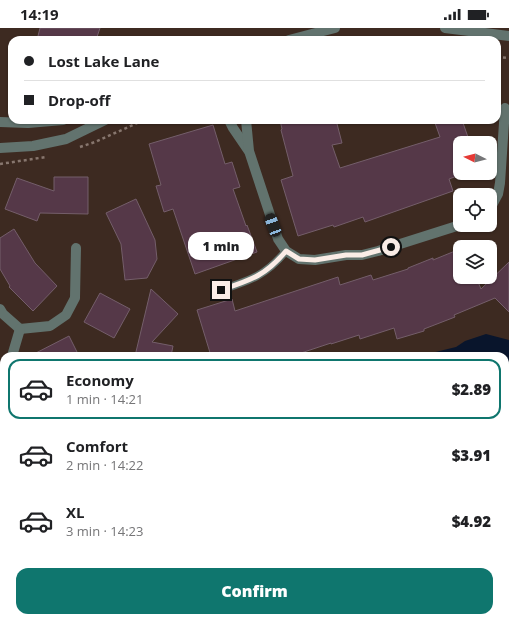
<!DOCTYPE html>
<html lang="en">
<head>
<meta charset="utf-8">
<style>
	:root { --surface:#fff; --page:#f2f2f2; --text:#202124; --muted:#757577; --line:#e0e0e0; --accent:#0f766e }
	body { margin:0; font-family:"Open Sans",sans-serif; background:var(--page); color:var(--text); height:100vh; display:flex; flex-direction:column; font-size:15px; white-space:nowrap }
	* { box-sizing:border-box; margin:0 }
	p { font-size:13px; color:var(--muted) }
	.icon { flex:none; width:22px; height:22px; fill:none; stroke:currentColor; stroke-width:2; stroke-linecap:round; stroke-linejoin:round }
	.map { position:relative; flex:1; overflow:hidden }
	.sheet { position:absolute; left:0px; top:324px; width:509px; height:270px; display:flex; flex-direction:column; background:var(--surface); border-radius:12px 12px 0 0; box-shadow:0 1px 3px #0004 }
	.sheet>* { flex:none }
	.hud { position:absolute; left:8px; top:8px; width:493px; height:88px; border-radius:12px; box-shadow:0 1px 3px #0004; display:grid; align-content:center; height:88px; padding:0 16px; background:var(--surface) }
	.needle { width:26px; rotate:276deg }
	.controls { position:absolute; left:453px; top:108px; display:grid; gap:8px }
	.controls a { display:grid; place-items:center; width:44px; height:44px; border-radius:8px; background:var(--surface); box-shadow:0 1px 3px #0004; font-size:20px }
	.end { position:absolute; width:18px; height:18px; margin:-9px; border:5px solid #faece6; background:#111; box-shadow:0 0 0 2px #111 }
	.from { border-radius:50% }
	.bubble { position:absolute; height:28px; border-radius:12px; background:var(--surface); box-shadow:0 1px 3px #0004; font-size:13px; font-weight:800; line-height:28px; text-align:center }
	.car { position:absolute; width:12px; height:24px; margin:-12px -6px; border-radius:5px; box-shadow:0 0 3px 1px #0007; background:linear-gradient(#222 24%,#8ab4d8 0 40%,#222 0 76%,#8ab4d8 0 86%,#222 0) }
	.hud b { display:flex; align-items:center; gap:14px; height:38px; font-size:15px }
	.hud b+b { border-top:1px solid var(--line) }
	.hud i { width:10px; height:10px; background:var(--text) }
	ul { padding:7px 0 0; list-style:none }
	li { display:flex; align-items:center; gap:12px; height:60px; margin:0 8px 6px; padding:0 8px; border:2px solid transparent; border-radius:12px }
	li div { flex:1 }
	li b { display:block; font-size:15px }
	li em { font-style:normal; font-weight:800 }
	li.on { border-color:var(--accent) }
	li>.icon { width:36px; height:36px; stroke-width:1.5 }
	.button { display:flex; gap:8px; margin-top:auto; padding:8px 16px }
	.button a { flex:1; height:46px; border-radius:12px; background:var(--accent); color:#fff; font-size:16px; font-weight:800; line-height:46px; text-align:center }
	.status { display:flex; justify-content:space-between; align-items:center; height:28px; padding:0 20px; background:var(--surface); direction:ltr }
	.status svg { height:11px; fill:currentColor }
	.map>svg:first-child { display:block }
	.green { fill:#4e5b46 }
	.water { fill:#09152c }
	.building { fill:#553848; stroke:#745e6a }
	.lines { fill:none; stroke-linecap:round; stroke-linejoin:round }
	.path { stroke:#87766e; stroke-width:2.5; stroke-dasharray:3 3; stroke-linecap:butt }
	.service { stroke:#62736e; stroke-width:8 }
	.minor { stroke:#62736e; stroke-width:10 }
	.route { stroke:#faece6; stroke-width:5 }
</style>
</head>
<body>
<div class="status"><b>14:19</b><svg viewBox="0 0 49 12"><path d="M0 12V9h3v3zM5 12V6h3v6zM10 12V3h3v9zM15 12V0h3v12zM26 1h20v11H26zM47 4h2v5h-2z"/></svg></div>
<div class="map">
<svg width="509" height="594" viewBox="0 0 509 594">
	<rect width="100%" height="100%" fill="#3d2a21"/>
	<path class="green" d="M509,406V594H0V441L4,439V590H505V410Z"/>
	<path class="water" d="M486,306L509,312V391L505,394V328H419L456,319L465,313Z"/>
	<g class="building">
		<path d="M40,0H100L96,12H37Z"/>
		<path d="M280,92H336L342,115L332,117L340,140L440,109L434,92H462L470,115H460V147L449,151L453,163L365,194L363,189L334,199L333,197L298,208L281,152L293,148L281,102L282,101Z"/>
		<path d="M213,97L225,136L232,134L240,159L233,161L246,198L247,197L257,224L195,246L173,181L164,184L156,158L161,157L149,116Z"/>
		<path d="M54,149H88V186L40,185L37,193L5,181L17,150L54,163Z"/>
		<path d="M136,171L155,212L157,231L147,250L125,252L121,216L106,185Z"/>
		<path d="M14,201L35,235L57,258L33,283L9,259L10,258L0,241V210Z"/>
		<path d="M460,221V249H476L481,261L509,234V284L495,270L454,287L455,289L424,301V303L397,311L394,300L360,311L359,307L331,316V315L292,328H211L197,282L232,271L235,283L338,249L340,257L371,247L373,252L408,241V240L433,230V232Z"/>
		<path d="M151,261L178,286L152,314L173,318L171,328H135Z"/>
		<path d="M100,265L130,281L114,310L84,294Z"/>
		<path d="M69,308L79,328H30Z"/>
	</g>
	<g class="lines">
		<g class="path">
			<path d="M497,29L509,30"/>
			<path d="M80,119L95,114L144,92"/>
			<path d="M0,136L46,129"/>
		</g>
		<path class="service" d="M221,262C251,252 265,248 286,223"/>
		<g class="minor">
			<path d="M445,0L509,8"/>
			<path d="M289,12L335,0"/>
			<path d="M229,92L233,100L248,122"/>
			<path d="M246,92L249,123L278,211L286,223L299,231L315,232L346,227H362L378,223L460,197"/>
			<path d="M0,94L28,95L63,92"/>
			<path d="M0,120L33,118L66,111L105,92"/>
			<path d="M490,181L498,166L500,155L505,80"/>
			<path d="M0,281L3,286L20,301"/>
			<path d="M20,301L50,298L66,287L75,270L76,220"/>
			<path d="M12,328L20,301"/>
			<path d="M0,358L4,349"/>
		</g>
	</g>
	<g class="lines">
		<path class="route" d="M221,262C251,252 265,248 286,223L299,231L315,232L346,227H362L391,219"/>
	</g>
</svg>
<div class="controls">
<a><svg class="needle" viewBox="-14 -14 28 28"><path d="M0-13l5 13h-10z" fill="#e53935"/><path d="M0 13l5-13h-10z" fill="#757577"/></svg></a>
<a><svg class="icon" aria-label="locate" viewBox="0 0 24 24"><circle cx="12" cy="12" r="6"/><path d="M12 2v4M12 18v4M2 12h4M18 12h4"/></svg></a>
<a><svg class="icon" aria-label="layers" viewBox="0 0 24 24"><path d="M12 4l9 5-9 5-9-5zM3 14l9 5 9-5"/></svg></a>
</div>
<i class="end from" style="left:391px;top:219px"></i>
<i class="end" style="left:221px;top:262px"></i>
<div class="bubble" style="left:188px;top:204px;width:66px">1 min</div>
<i class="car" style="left:273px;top:197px;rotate:340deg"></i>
<div class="hud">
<b><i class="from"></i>Lost Lake Lane</b>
<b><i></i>Drop-off</b>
</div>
<section class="sheet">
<ul>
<li class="on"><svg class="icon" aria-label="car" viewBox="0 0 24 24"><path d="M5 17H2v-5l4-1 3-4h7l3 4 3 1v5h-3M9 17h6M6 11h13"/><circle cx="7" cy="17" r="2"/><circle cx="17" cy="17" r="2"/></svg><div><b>Economy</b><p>1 min · 14:21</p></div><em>$2.89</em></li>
<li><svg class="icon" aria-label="car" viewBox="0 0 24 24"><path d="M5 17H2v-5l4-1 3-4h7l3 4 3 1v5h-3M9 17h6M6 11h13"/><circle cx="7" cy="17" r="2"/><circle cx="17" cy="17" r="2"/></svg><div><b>Comfort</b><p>2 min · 14:22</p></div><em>$3.91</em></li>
<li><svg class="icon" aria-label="car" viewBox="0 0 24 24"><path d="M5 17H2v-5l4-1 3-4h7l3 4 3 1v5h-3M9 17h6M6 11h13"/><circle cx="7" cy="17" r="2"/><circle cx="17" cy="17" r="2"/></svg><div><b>XL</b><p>3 min · 14:23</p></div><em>$4.92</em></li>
</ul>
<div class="button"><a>Confirm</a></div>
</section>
</div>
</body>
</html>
